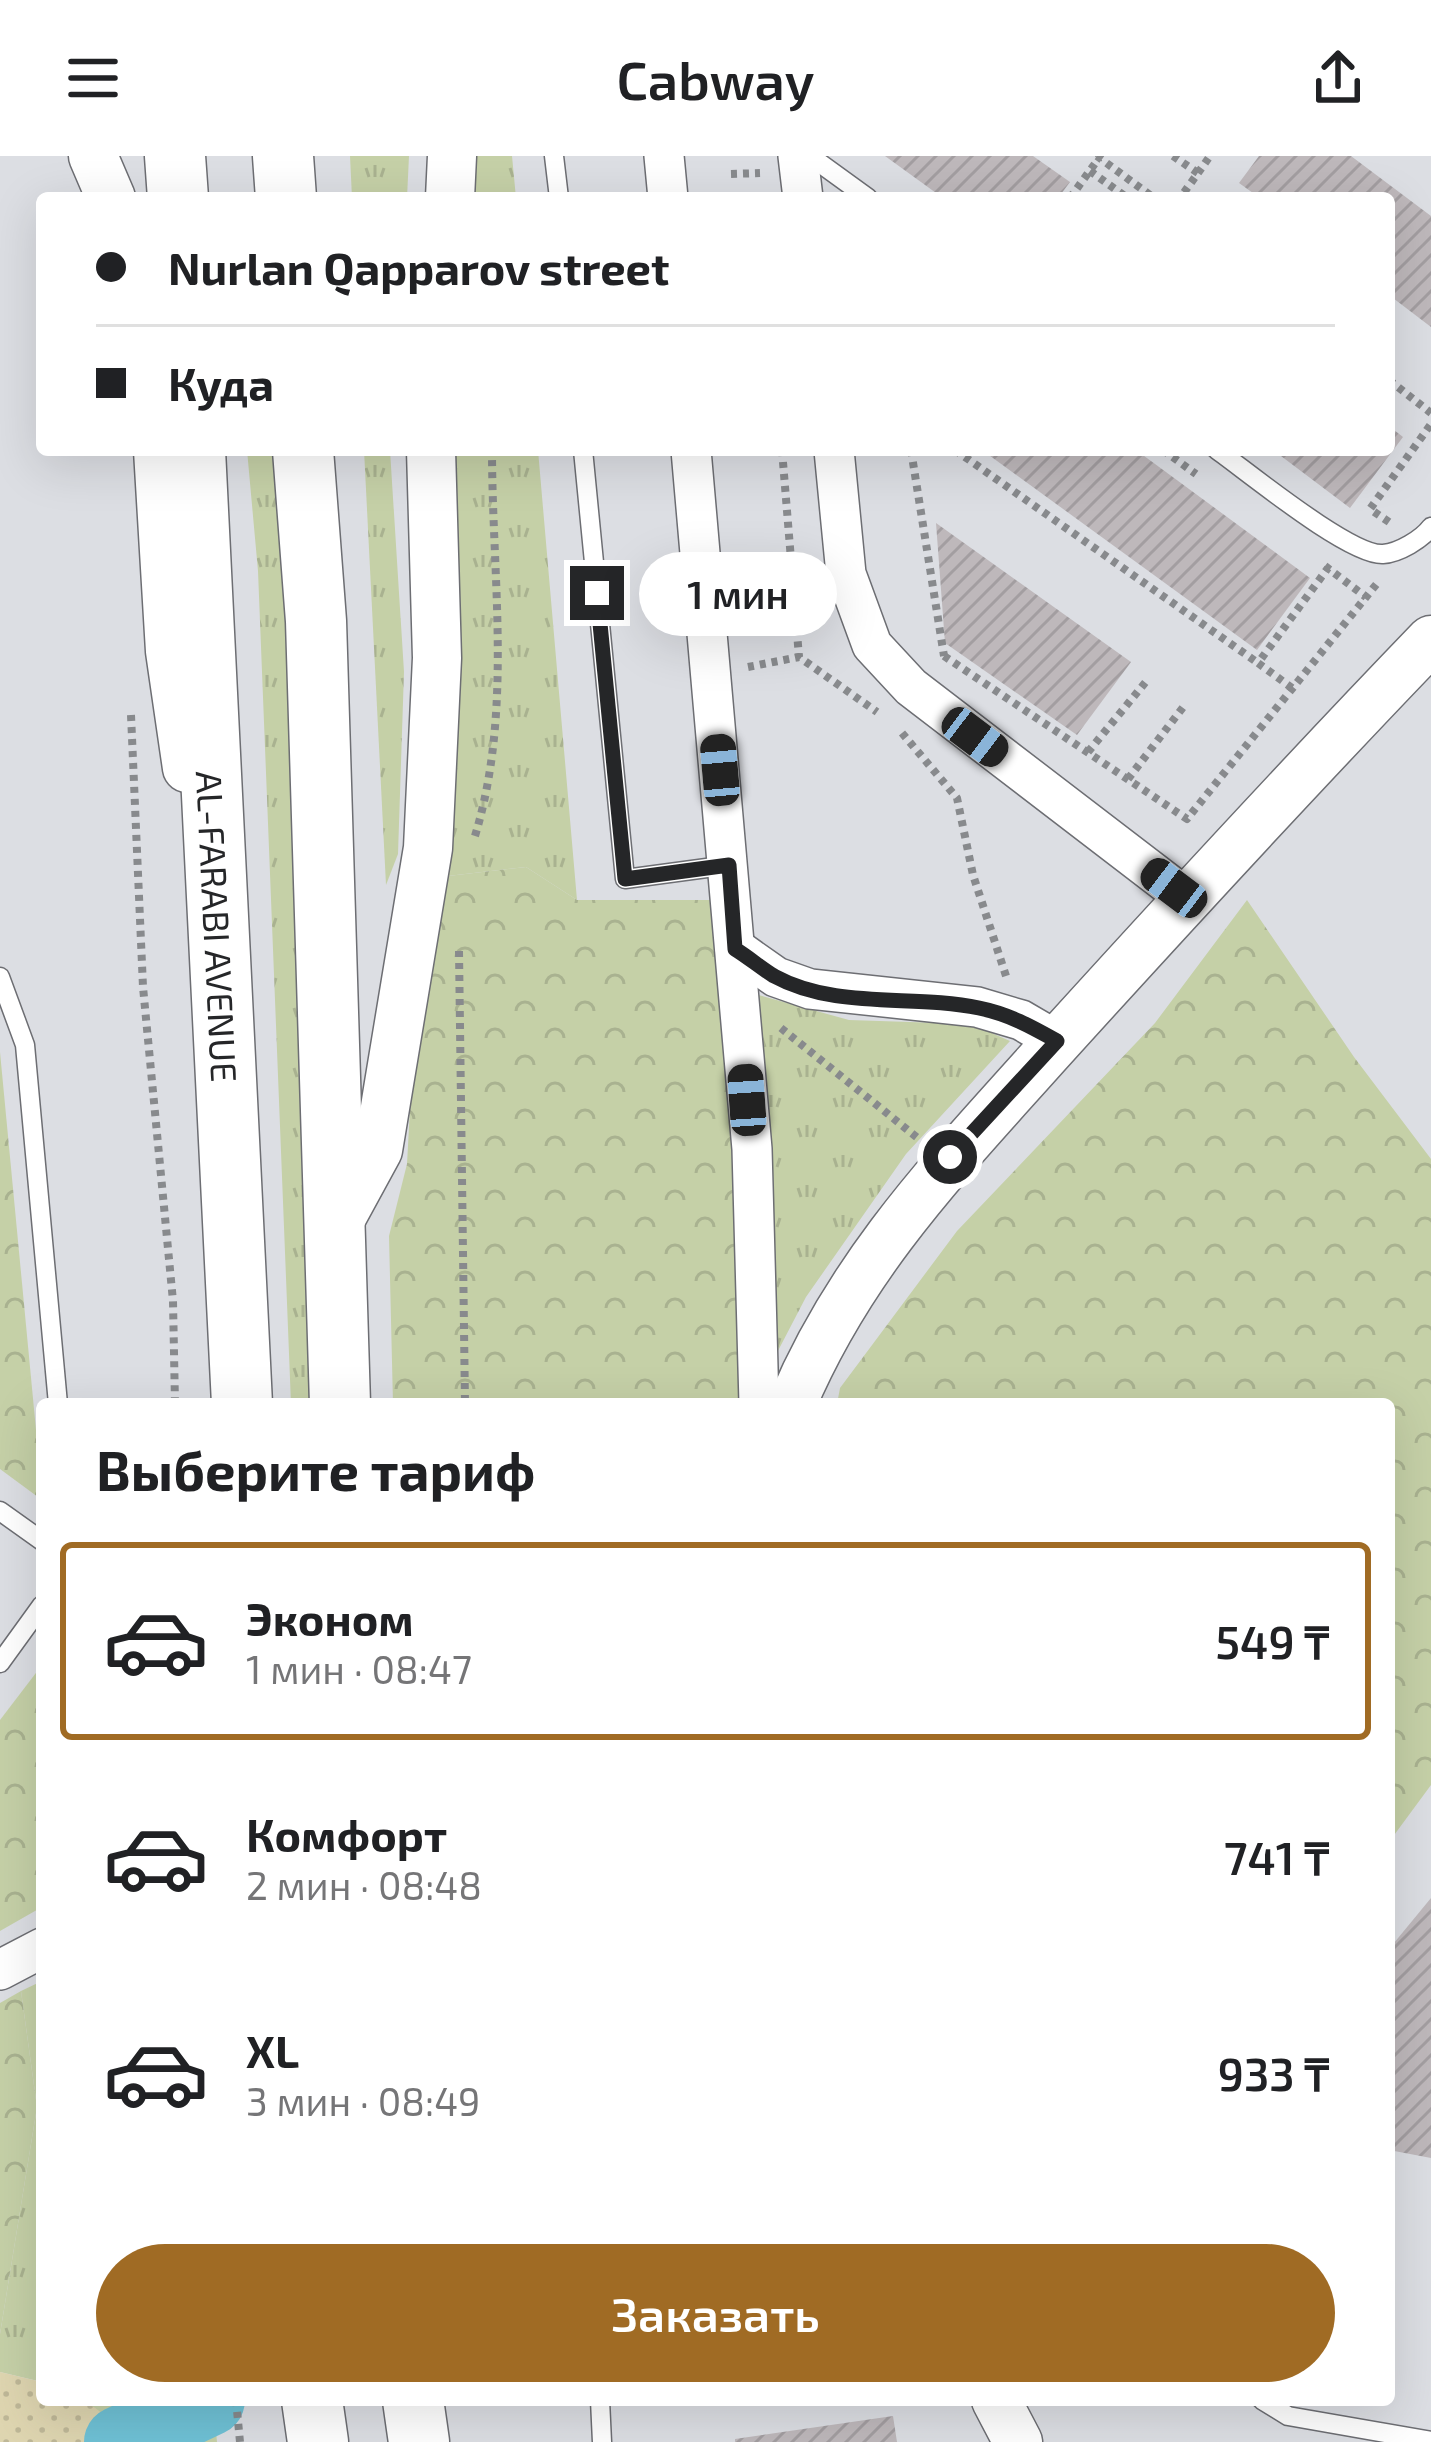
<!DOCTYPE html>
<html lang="ru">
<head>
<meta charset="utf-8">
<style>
	:root { --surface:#fff; --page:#f2f2f2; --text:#202124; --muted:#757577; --line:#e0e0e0; --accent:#a06b24 }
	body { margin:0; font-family:"Exo 2",sans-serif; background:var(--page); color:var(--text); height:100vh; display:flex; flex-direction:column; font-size:45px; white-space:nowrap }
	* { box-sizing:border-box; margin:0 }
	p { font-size:39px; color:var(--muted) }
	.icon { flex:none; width:66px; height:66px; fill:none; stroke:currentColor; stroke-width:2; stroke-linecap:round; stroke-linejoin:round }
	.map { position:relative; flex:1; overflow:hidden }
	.details { position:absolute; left:36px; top:1242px; width:1359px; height:1008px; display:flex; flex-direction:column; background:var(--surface); border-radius:12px; box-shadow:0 12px 48px #0002 }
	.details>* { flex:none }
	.guide { position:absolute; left:36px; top:36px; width:1359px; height:264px; border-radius:12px; box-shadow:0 12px 48px #0002; display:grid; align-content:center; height:264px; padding:0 60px; background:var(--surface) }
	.end { position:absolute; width:54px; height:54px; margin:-27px; border:15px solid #252628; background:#fff; box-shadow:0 0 0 6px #fff }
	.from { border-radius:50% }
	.bubble { position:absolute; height:84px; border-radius:42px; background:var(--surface); box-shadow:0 12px 48px #0002; font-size:39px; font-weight:600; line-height:84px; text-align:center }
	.car { position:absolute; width:36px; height:72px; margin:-36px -18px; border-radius:15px; box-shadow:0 0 9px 3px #0007; background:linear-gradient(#222 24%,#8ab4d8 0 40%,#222 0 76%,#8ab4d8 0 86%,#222 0) }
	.guide b { display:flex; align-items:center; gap:42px; height:114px; font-size:45px }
	.guide b+b { border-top:3px solid var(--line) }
	.guide i { width:30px; height:30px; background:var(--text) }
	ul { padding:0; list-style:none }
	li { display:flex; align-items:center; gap:36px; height:198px; margin:0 24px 18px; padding:0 36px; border:6px solid transparent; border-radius:12px }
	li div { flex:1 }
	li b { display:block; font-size:45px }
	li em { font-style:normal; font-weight:600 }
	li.on { border-color:var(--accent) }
	li>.icon { width:108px; height:108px; stroke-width:1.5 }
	h2 { padding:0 60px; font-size:54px; line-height:144px }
	.button { display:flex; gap:24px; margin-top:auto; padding:24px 60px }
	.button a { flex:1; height:138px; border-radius:72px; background:var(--accent); color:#fff; font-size:48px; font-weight:600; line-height:138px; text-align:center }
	header { display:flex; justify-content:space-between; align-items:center; height:156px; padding:0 60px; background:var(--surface); font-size:54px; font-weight:600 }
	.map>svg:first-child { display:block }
	.grass { fill:url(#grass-tufts) }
	.forest { fill:url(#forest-crowns) }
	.sand { fill:url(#sand-dots) }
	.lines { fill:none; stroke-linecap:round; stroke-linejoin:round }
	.river { stroke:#6fc1d5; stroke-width:72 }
	.building { fill:url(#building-hatch) }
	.service-casing { stroke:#6d6e73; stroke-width:21 }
	.minor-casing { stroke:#6d6e73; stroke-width:42 }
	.tertiary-casing { stroke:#6d6e73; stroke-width:51 }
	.primary-casing { stroke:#6d6e73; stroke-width:63 }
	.path { stroke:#888a8d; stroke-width:8; stroke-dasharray:6 6; stroke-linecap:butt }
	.service { stroke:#fff; stroke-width:18 }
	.minor { stroke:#fff; stroke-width:39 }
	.tertiary { stroke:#fff; stroke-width:48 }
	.primary { stroke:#fff; stroke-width:60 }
	.route { stroke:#252628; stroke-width:15 }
	.labels { text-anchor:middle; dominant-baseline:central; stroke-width:12; stroke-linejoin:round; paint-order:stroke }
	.street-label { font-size:36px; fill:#252628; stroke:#dcdee3 }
</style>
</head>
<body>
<header><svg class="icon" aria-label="menu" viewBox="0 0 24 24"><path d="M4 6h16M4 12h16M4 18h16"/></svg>Cabway<svg class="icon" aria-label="share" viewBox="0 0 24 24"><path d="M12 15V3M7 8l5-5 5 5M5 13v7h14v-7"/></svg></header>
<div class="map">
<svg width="1431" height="2286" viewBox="0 0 1431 2286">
	<defs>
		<pattern id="grass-tufts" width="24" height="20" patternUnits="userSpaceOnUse" patternTransform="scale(3)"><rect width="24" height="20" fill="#c5d0a7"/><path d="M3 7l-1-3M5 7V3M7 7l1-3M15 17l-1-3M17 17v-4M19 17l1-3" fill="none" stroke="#a9b290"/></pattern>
		<pattern id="forest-crowns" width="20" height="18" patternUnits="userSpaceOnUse" patternTransform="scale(3)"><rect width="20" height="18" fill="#c5d0a7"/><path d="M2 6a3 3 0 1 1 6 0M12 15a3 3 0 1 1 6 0" fill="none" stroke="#a9b290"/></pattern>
		<pattern id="sand-dots" width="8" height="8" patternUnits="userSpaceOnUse" patternTransform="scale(3)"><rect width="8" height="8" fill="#ded5b0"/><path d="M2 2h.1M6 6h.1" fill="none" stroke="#beb797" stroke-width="1.8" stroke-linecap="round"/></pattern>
		<pattern id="building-hatch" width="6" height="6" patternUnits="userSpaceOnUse" patternTransform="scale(3)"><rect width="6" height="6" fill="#beb8bb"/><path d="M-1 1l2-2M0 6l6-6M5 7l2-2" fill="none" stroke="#a39ea1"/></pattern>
	</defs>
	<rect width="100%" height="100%" fill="#dcdee3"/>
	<g class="grass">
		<path d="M350,0H409L407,42H352Z"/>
		<path d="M474,0H512L516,42H471Z"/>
		<path d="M247,294H283L317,1248H291L258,415Z"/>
		<path d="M364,294H390L404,516L398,698L386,729Z"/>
		<path d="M450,294H538L577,744L526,711L448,720L460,530Z"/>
		<path d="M755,838L849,864L971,868L1010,885L906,998L806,1141L768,1214Z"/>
		<path d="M42,1825V2226L0,2216V2178L37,1951L21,1835Z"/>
		<path d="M84,2244H213L217,2286H118L114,2273Z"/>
	</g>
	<g class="forest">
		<path d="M526,711L577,744H719L759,1248H393L389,1080L407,1008L421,750L448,720Z"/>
		<path d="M1247,744L1354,901L1431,1003V1629L1389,1686V1248H837L840,1232L957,1075L1155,867Z"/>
		<path d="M0,896L42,1337V1344L0,1313Z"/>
		<path d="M42,1509V1751L0,1775V1564Z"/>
		<path d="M21,1835L37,1951L0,2178V1847Z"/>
	</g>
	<path class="sand" d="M0,2216L42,2226V2244C80,2244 104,2243 118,2286H0Z"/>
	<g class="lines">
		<path class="river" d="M120,2286L209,2244"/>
	</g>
	<g class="building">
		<path d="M885,0H1033L1070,26L1058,42H943Z"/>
		<path d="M1259,0H1351L1431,60V171L1389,139V42H1260L1239,27Z"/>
		<path d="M1389,270L1403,281L1350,352L1273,294H1389Z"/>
		<path d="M982,294H1136L1310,422L1257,494Z"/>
		<path d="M936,367L1131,506L1077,579L945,487Z"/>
		<path d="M1431,1742V2002L1389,1994V1793Z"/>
		<path d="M893,2260L897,2286H735V2283Z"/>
	</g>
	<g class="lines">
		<defs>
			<g id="service">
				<path d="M554,0L559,42"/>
				<path d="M810,0L868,42"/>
				<path d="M583,294L625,723L729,709"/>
				<path d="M1217,294C1248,316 1350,400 1383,398C1399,397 1422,383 1431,371"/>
				<path d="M0,821L25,889L58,1248"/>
				<path d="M0,1355L42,1385"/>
				<path d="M0,1507L42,1449"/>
				<path d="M600,2244L602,2286"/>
				<path d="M1262,2244L1288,2260L1431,2285"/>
			</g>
			<g id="minor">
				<path d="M664,0L668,42"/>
				<path d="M798,0L803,42"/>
				<path d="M691,294L752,993L759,1248"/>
				<path d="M834,294L846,418L872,489L911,531L1185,741"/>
				<path d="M735,792L776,821L810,833L977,851L1021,864L1057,885"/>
				<path d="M0,1814L42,1792"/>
			</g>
			<g id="tertiary">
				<path d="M93,0L111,42"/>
				<path d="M450,42L452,0"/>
				<path d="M158,294L170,495L187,612"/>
				<path d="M335,1073L378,994L428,692L437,502L431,294"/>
				<path d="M792,1248C852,1106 946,1010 1047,897C1173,758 1300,620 1431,484"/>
				<path d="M996,2244L1018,2286"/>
			</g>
			<g id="primary">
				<path d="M175,0L178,42"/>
				<path d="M283,0L286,42"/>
				<path id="s1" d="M195,294L242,1248"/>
				<path d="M303,294L316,465L340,1248"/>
				<path d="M312,2244L318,2286"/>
				<path d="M413,2244L419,2286"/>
			</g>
		</defs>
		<use href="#service" class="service-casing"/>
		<use href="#minor" class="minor-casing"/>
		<use href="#tertiary" class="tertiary-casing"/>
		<use href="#primary" class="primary-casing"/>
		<g class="path">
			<path d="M1097,0L1154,42"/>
			<path d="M1173,0L1198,17L1180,42"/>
			<path d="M1090,15L1126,41"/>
			<path d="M1198,17L1210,0"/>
			<path d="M731,18L760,17"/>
			<path d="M1070,42L1099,2"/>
			<path d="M1389,224L1431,257"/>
			<path d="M782,294L799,501"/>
			<path d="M911,294L944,500"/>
			<path d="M955,294L1258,507"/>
			<path d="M1163,294L1196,318"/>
			<path d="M1389,366L1370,353L1431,268"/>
			<path d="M1325,410L1366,441"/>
			<path d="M944,500L1187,663L1379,425"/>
			<path d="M748,511L799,501L877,556"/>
			<path d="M1292,532L1258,507L1328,412"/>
			<path d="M131,559L143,831L173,1145L175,1248"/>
			<path d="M902,577L957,642L973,719L1007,823"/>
			<path d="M1088,596L1149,522"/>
			<path d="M1128,623L1184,550"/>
			<path d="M475,680C513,555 492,422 492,294"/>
			<path d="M459,795L465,1248"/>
			<path d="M781,872L919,983"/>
			<path d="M236,2244L240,2286"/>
		</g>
		<use href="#service" class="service"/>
		<use href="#minor" class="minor"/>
		<use href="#tertiary" class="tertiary"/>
		<use href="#primary" class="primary"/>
	</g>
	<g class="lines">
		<path class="route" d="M597,437L625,723L729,709L735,793C748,801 761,812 774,820C836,854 913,838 979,852C1009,858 1032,871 1057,885L950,1001"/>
	</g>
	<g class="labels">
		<g class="street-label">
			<text stroke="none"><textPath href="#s1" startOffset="477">AL-FARABI AVENUE</textPath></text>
		</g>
	</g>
</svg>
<i class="end from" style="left:950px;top:1001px"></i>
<i class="end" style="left:597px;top:437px"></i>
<div class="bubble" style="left:639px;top:396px;width:198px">1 мин</div>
<i class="car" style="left:975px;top:581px;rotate:127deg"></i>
<i class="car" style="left:720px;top:614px;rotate:355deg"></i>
<i class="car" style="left:1174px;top:732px;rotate:307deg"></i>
<i class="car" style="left:747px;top:944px;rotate:356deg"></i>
<div class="guide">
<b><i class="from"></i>Nurlan Qapparov street</b>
<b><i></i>Куда</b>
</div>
<section class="details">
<h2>Выберите тариф</h2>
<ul>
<li class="on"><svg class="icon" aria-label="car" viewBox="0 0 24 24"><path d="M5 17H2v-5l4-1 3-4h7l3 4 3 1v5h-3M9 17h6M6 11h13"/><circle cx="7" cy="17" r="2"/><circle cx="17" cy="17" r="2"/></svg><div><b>Эконом</b><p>1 мин · 08:47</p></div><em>549 ₸</em></li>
<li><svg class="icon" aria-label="car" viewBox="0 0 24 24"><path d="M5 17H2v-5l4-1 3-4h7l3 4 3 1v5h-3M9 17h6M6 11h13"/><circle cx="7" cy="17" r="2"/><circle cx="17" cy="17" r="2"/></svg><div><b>Комфорт</b><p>2 мин · 08:48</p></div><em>741 ₸</em></li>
<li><svg class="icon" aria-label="car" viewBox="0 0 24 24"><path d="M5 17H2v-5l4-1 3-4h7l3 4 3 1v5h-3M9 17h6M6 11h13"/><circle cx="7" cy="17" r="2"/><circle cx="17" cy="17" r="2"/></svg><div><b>XL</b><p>3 мин · 08:49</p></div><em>933 ₸</em></li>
</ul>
<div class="button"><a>Заказать</a></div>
</section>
</div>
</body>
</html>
